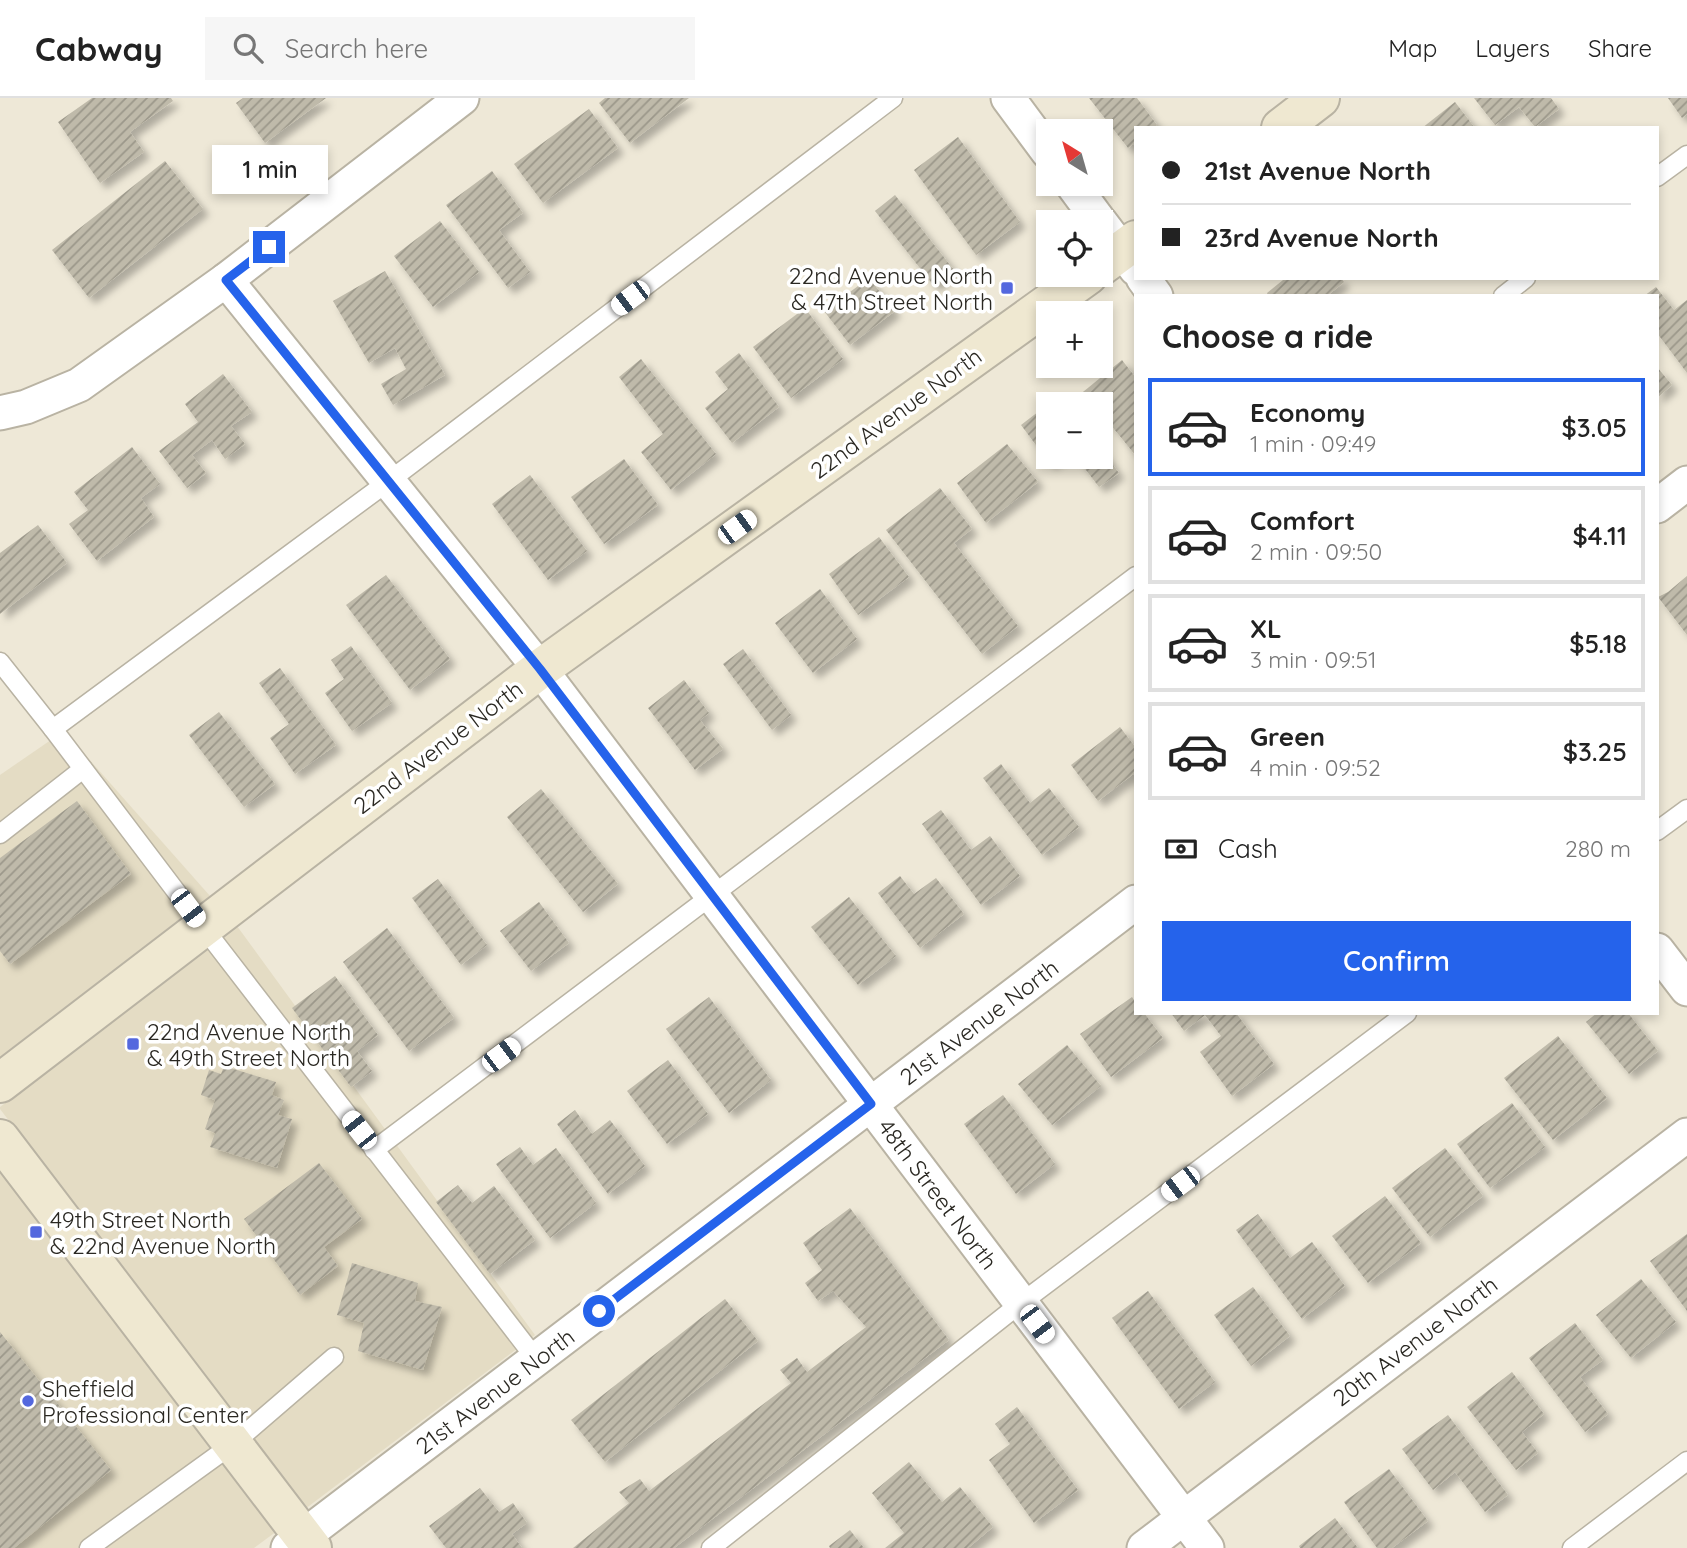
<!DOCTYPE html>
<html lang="en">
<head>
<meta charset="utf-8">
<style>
	:root { --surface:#fff; --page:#f6f6f6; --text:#222; --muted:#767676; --line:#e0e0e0; --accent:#2563eb }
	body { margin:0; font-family:Quicksand,sans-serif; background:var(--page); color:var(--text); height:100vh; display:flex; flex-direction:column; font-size:26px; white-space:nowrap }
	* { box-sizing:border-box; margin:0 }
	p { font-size:23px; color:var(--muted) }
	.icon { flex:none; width:38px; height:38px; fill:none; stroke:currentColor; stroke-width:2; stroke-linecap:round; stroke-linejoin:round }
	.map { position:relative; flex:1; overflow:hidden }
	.drawer { position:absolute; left:1134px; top:196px; width:525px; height:721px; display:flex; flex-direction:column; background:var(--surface); border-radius:0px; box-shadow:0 4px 10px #0003 }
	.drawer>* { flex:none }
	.guide { position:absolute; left:1134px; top:28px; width:525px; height:154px; border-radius:0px; box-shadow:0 4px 10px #0003; display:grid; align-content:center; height:154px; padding:0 28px; background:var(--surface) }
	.needle { width:46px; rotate:323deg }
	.buttons { position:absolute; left:1036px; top:21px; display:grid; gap:14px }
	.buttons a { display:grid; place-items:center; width:77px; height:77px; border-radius:0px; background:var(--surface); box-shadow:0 4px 10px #0003; font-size:35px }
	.end { position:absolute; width:32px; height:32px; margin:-16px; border:9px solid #2563eb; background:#fff; box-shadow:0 0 0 4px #fff }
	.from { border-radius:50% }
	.bubble { position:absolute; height:49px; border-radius:0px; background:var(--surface); box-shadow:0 4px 10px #0003; font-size:23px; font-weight:600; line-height:49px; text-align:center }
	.car { position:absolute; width:21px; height:42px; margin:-21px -10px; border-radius:9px; box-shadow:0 0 5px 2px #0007; background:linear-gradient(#fff 24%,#345 0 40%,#fff 0 76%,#345 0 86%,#fff 0) }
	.guide b { display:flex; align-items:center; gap:24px; height:66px; font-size:26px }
	.guide b+b { border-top:2px solid var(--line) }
	.guide i { width:18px; height:18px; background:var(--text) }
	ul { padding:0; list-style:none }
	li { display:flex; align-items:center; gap:21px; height:98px; margin:0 14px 10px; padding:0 14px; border:4px solid var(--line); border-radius:0px }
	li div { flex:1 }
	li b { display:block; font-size:26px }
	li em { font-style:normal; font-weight:600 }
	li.on { border-color:var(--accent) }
	li>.icon { width:63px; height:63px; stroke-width:1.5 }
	h2 { padding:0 28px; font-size:32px; line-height:84px }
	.pay { display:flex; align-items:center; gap:18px; height:77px; padding:0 28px; font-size:26px }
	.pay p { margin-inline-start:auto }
	.action { display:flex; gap:14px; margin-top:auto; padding:14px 28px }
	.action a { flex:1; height:80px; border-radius:0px; background:var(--accent); color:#fff; font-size:28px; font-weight:600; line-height:80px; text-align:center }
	header { display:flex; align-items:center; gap:42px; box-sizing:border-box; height:98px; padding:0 35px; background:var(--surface); border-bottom:2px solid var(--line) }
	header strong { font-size:33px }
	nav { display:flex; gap:38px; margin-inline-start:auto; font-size:24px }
	.search { width:490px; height:63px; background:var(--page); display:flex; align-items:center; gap:18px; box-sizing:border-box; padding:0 24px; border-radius:0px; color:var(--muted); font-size:26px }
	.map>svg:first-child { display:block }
	.built { fill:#e4dcc4 }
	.building { fill:url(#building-hatch); filter:url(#shadow) }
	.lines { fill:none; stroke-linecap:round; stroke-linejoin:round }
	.service-casing { stroke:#b9b3a3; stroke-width:21 }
	.minor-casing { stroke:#b9b3a3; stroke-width:37 }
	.secondary-casing { stroke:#b9b3a3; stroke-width:42 }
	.service { stroke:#fff; stroke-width:18 }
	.minor { stroke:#fff; stroke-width:33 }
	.secondary { stroke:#efe8d1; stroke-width:38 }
	.route { stroke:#2563eb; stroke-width:9 }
	.poi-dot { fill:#5468de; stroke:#fff; stroke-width:2.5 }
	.labels { text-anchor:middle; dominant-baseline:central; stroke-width:7; stroke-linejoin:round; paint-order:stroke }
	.poi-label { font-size:23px; fill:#2a2822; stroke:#fff; text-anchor:start }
	.street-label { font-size:23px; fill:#2a2822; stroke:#fff }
</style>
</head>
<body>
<header>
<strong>Cabway</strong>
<div class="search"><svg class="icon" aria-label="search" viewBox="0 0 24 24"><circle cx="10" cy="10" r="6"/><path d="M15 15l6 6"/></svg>Search here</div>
<nav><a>Map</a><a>Layers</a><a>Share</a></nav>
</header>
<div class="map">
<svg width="1687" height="1450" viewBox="0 0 1687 1450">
	<defs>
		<pattern id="building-hatch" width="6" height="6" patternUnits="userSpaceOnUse" patternTransform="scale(1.75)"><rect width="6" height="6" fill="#bfbaaa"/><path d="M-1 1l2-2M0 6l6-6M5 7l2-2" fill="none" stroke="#9b978a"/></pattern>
		<filter id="shadow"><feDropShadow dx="6" dy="6" stdDeviation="3.5" flood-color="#0004"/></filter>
	</defs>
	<rect width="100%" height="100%" fill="#eee8d7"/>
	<g class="built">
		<path d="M64,633L210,798L0,959V677Z"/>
		<path d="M237,828L535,1237L305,1411L0,1011V1009Z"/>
		<path d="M0,1070L277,1433L254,1450H0Z"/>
	</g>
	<g class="building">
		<path d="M92,0H171L173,3L130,34L144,54L100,85L58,24Z"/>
		<path d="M243,0H326L265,45L236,5Z"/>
		<path d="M605,0H689L630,45L599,5Z"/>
		<path d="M1089,0H1137L1157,27L1154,30H1136V44L1128,50Z"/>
		<path d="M1474,0H1551L1559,11L1535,29L1519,9L1495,27Z"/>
		<path d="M1668,0H1687V16L1682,20Z"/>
		<path d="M1455,4L1475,30H1422Z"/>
		<path d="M589,11L618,50L543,105L514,66Z"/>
		<path d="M958,39L1020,124L976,157L914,72Z"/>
		<path d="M165,63L203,111L89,200L52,152Z"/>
		<path d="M492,73L523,115L499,132L530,174L508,190L446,107Z"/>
		<path d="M895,97L954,172L934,188L875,113Z"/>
		<path d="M440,123L479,174L433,209L394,158Z"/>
		<path d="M385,173L445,277L393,307L381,286L406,271L395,250L369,265L333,203Z"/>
		<path d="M869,180L895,213L850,247L824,213Z"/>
		<path d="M1281,180H1341L1344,184L1327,198H1268L1267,195L1283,182Z"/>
		<path d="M1656,189L1674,212L1687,202V275L1657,235V198H1644Z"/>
		<path d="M805,210L843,261L791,300L753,249Z"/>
		<path d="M739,255L779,309L732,345L705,310L728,291L715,274Z"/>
		<path d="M641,261L716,356L671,392L641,354L663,336L619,279Z"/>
		<path d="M1122,262L1136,280V358L1101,315V306H1093L1083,294Z"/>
		<path d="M1657,269L1672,287L1657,300Z"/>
		<path d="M223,276L252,314L231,328L245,346L225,361L212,342L192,357L206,375L187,390L159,353L198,324L185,306Z"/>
		<path d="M1060,297L1067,306H1048V359H1059L1050,366L1021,327Z"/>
		<path d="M1007,346L1038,384L986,425L957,385Z"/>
		<path d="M132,349L160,386L141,400L154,419L97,463L69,426L88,412L74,394Z"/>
		<path d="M1101,351L1119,375L1099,389L1076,359H1101Z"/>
		<path d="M624,361L658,407L604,446L571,399Z"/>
		<path d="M530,377L587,453L548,482L492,406Z"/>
		<path d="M940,390L972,431L954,445L1018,528L982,556L886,432Z"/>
		<path d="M38,427L67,465L0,516V455Z"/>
		<path d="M879,439L909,479L858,517L829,476Z"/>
		<path d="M386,477L450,561L410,592L346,507Z"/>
		<path d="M1687,478V537L1658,499L1668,494Z"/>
		<path d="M820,491L857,541L813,575L775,525Z"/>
		<path d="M351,548L392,605L352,633L325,595L344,581L331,562Z"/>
		<path d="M743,551L791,617L772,632L723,566Z"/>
		<path d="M280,570L336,647L295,676L270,640L289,626L259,585Z"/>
		<path d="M684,582L709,615L700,622L723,651L695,672L648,610Z"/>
		<path d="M219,614L275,686L244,709L189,637Z"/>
		<path d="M1120,629L1136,650V674L1098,703L1071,667Z"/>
		<path d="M1001,666L1030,705L1049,690L1079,729L1042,757L983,680Z"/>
		<path d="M541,691L618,786L583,814L507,719Z"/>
		<path d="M77,703L131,776L10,866L0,853V760Z"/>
		<path d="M941,712L971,752L990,738L1020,778L981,807L922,726Z"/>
		<path d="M900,778L914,796L936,780L964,816L920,850L878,795Z"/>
		<path d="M438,781L487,847L461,867L412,800Z"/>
		<path d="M849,799L896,858L858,887L811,829Z"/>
		<path d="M539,804L569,845L531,873L500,833Z"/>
		<path d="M387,830L454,920L409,953L343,864Z"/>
		<path d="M335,878L378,937L357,953L372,973L351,989L292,910Z"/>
		<path d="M709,899L771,982L729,1015L666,931Z"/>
		<path d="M1132,899L1136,905V915H1144L1163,940L1111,979L1080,936Z"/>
		<path d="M1171,915H1236L1274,966L1232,998L1200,954L1221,938L1205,917L1184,933Z"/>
		<path d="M1597,915H1628L1658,953L1629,976L1586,924Z"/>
		<path d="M1558,938L1607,1000L1553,1042L1504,980Z"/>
		<path d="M1067,947L1101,988L1052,1027L1018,986Z"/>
		<path d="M668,962L708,1016L667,1046L627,993Z"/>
		<path d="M224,968L276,984L272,997L284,1002L278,1017L292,1021L277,1070L210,1049L215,1035L205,1031L215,1002L201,997L209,972L221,976Z"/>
		<path d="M1003,997L1055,1066L1016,1096L964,1026Z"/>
		<path d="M1512,1005L1545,1049L1490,1090L1457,1046Z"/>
		<path d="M575,1012L592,1036L610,1022L645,1068L608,1096L557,1026Z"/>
		<path d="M520,1049L533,1067L556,1050L596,1105L550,1140L496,1066Z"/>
		<path d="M1445,1050L1483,1098L1430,1139L1392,1090Z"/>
		<path d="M319,1065L362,1121L324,1149L338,1168L300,1197L244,1121Z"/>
		<path d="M458,1087L472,1105L494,1088L535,1142L490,1176L436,1104Z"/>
		<path d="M1385,1098L1421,1145L1368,1185L1332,1138Z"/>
		<path d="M850,1110L949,1242L674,1450H573L629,1405L619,1394L640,1381L649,1393L791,1285L780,1272L797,1260L807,1274L866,1229L833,1193L818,1203L805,1185L822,1172L803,1145Z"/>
		<path d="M1258,1116L1290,1160L1312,1144L1345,1188L1302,1221L1236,1132Z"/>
		<path d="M1687,1136V1213L1650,1163Z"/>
		<path d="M352,1165L418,1185L415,1203L442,1209L423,1272L358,1253L364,1225L337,1217Z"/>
		<path d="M1641,1181L1676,1224L1631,1260L1596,1217Z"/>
		<path d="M1253,1189L1290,1238L1251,1268L1214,1217Z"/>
		<path d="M1148,1193L1215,1284L1179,1311L1112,1220Z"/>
		<path d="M725,1201L758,1243L605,1364L571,1322Z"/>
		<path d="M1575,1225L1603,1262L1580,1279L1608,1316L1585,1334L1529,1260Z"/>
		<path d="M0,1234L111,1372L14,1450H0Z"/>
		<path d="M1512,1274L1544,1316L1522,1334L1538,1355L1516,1372L1467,1309Z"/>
		<path d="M1017,1309L1078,1392L1034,1425L989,1362L1010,1346L995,1326Z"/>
		<path d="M1448,1317L1508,1397L1485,1414L1455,1374L1433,1392L1402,1351Z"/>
		<path d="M909,1364L942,1404L960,1389L993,1429L968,1450H885L904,1435L872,1395Z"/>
		<path d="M1389,1371L1428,1423L1392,1450H1377L1344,1404Z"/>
		<path d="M480,1390L499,1414L513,1405L527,1425L512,1436L522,1450H446L429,1428Z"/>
		<path d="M1335,1420L1358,1450H1300L1299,1448Z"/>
		<path d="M850,1432L864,1450H830L829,1448Z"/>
	</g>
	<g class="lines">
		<defs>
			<g id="service">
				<path d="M1657,79L1687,57"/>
				<path d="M1503,198L1526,180"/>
				<path d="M0,564L53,631L203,829L536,1261"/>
				<path d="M53,631L389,383L893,0"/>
				<path d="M1657,733L1687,711"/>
				<path d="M0,736L83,671"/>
				<path d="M374,1052L1136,478"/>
				<path d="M89,1450L233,1346L334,1259"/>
				<path d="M711,1450L1021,1205L1407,915"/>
				<path d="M1572,1450L1687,1363"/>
			</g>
			<g id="minor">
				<path d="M1008,0L1048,54"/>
				<path d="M1072,86L1100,124"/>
				<path d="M1101,125L1136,171"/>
				<path d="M1143,180L1156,198"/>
				<path d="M226,182L540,571L1207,1450"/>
				<path d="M0,315L26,309L79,287L226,182L462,0"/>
				<path d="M1657,408L1687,385"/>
				<path d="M1657,852L1687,891"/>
				<path d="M288,1450L1136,804"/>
				<path d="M1144,1450L1687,1037"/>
			</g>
			<g id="secondary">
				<path d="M1281,30L1320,0"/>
				<path d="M1101,168L1136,142"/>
				<path d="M0,985L540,571L1088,177"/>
				<path d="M0,1041L312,1450"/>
			</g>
		</defs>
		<use href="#service" class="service-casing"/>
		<use href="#minor" class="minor-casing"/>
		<use href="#secondary" class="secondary-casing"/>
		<use href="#service" class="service"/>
		<use href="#minor" class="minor"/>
		<use href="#secondary" class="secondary"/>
	</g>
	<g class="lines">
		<path class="route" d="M269,149L226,182L540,571L871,1006L599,1213"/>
	</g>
	<g class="poi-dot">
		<rect x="1000" y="183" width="14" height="14" rx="3.5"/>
		<rect x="126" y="939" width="14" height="14" rx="3.5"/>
		<rect x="29" y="1127" width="14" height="14" rx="3.5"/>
		<circle cx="28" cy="1303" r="7"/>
	</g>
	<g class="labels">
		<g class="poi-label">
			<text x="993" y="177" text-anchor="end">22nd Avenue North<tspan x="993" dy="26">&amp; 47th Street North</tspan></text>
			<text x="147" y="933">22nd Avenue North<tspan x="147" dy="26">&amp; 49th Street North</tspan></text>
			<text x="50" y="1121">49th Street North<tspan x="50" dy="26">&amp; 22nd Avenue North</tspan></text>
			<text x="42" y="1290">Sheffield<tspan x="42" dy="26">Professional Center</tspan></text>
		</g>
		<g class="street-label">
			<text transform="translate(896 315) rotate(-36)">22nd Avenue North</text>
			<text transform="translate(438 649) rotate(-37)">22nd Avenue North</text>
			<text transform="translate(979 924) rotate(-37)">21st Avenue North</text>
			<text transform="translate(938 1096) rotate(53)">48th Street North</text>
			<text transform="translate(1415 1243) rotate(-37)">20th Avenue North</text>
			<text transform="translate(495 1293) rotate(-37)">21st Avenue North</text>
		</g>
	</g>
</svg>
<div class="buttons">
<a><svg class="needle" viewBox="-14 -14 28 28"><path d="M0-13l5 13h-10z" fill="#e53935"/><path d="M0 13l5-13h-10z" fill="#767676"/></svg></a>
<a><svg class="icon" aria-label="locate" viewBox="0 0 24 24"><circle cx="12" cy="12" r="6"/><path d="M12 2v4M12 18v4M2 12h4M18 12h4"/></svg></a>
<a>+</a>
<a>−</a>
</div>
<i class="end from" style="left:599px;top:1213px"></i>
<i class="end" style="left:269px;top:149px"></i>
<div class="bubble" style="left:212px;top:47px;width:116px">1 min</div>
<i class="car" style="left:630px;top:200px;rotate:233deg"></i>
<i class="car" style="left:737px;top:429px;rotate:54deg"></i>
<i class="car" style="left:188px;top:810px;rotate:143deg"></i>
<i class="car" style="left:501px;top:957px;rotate:53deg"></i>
<i class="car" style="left:359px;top:1032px;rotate:322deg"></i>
<i class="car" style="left:1180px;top:1086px;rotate:233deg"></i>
<i class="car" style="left:1037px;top:1226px;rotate:143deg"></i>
<div class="guide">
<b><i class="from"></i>21st Avenue North</b>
<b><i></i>23rd Avenue North</b>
</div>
<section class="drawer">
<h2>Choose a ride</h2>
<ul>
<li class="on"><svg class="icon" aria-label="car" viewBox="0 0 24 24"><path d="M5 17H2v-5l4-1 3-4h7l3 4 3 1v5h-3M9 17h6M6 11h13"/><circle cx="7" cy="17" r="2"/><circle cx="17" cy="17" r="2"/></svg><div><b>Economy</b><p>1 min · 09:49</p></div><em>$3.05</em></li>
<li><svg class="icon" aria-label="car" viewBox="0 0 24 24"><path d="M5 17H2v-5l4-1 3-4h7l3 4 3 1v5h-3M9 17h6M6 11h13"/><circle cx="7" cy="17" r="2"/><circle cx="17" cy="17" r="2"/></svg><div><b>Comfort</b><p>2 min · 09:50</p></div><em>$4.11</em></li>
<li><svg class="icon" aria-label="car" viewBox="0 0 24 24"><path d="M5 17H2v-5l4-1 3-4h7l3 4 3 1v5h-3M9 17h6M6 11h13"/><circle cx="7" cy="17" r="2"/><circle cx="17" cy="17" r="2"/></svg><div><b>XL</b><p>3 min · 09:51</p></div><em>$5.18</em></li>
<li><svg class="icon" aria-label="car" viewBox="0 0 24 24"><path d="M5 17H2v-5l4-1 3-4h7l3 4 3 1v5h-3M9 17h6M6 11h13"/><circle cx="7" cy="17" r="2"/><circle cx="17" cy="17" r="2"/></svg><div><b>Green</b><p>4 min · 09:52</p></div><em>$3.25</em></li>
</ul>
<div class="pay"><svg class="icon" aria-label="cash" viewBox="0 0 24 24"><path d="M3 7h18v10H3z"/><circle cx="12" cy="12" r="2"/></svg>Cash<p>280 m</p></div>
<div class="action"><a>Confirm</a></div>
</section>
</div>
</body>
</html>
